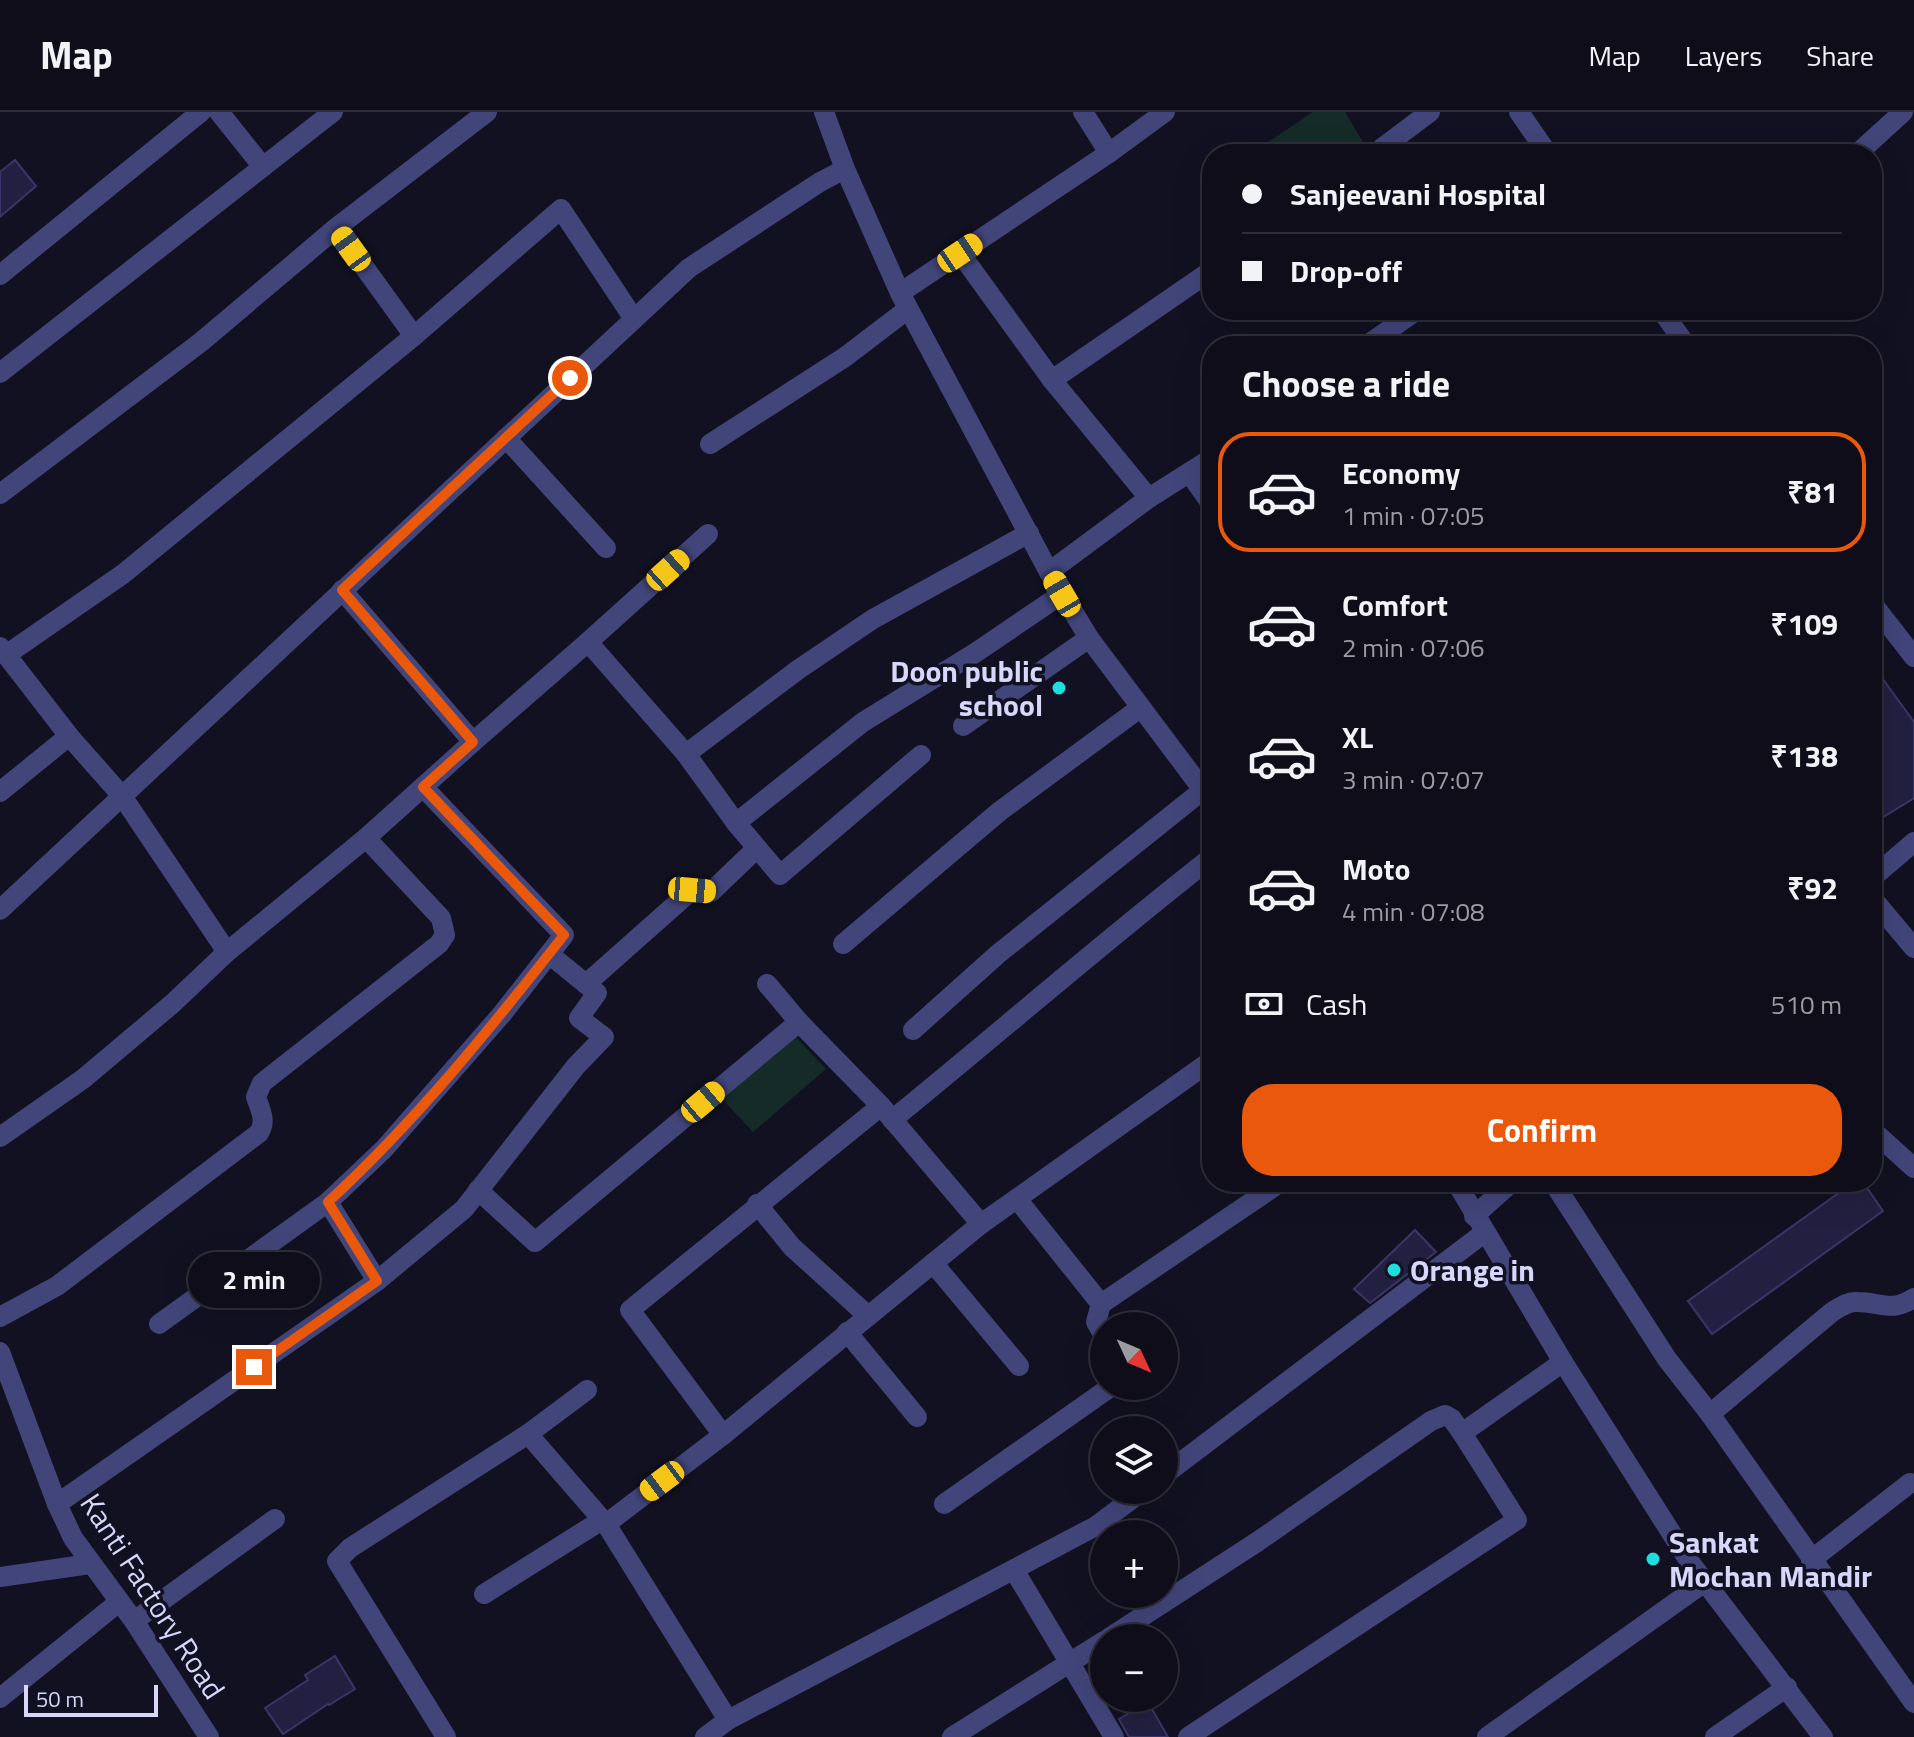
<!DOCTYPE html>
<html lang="en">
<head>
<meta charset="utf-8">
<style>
	:root { --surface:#0e0d19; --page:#171622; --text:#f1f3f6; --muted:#9b9ca2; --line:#2e2d38; --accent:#ea580c }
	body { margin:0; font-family:"Titillium Web",sans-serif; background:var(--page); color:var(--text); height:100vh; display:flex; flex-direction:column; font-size:30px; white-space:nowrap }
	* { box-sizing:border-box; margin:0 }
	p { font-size:26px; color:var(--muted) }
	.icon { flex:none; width:44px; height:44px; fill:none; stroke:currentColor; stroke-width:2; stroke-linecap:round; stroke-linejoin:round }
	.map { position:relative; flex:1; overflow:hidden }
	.side { position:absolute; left:1202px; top:224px; width:680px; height:856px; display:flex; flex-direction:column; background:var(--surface); border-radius:32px; box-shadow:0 8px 32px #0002,0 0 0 2px var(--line) }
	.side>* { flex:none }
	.top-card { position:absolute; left:1202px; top:32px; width:680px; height:176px; border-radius:32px; box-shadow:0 8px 32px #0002,0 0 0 2px var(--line); display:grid; align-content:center; height:176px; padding:0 40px; background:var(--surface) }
	.needle { width:52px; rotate:134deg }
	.controls { position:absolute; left:1090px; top:1200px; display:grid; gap:16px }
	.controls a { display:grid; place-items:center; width:88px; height:88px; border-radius:50%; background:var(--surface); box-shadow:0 8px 32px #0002,0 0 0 2px var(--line); font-size:40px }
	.scale { position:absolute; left:24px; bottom:20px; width:134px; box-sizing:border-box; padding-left:8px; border:4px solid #d7d7fa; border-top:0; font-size:22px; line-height:28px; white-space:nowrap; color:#d7d7fa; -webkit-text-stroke:6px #121121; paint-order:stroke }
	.end { position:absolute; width:36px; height:36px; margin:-18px; border:10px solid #ea580c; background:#fff; box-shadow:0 0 0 4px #fff }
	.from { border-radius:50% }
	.bubble { position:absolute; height:56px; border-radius:28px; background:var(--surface); box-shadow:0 8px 32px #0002,0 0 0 2px var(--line); font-size:26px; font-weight:700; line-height:56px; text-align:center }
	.car { position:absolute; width:24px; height:48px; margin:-24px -12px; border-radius:10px; box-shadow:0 0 6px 2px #0007; background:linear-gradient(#f5c518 24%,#345 0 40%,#f5c518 0 76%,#345 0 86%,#f5c518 0) }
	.top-card b { display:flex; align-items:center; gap:28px; height:76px; font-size:30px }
	.top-card b+b { border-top:2px solid var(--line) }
	.top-card i { width:20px; height:20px; background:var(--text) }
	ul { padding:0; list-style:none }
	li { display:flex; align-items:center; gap:24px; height:120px; margin:0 16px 12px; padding:0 24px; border:4px solid transparent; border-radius:32px }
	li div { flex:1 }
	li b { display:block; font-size:30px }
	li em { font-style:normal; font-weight:700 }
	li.active { border-color:var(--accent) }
	li>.icon { width:72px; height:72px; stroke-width:1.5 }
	h2 { padding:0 40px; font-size:36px; line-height:96px }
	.pay { display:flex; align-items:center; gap:20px; height:88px; padding:0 40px; font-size:30px }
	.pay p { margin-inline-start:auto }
	.button { display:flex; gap:16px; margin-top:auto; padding:16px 40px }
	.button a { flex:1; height:92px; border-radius:32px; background:var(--accent); color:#fff; font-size:32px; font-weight:700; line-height:92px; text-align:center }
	header { display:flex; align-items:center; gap:48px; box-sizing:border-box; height:112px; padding:0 40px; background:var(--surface); border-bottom:2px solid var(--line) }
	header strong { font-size:38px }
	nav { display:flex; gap:44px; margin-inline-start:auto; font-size:28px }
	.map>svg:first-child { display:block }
	.green { fill:#152b28 }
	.building { fill:#231f40; stroke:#3a3569; stroke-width:2 }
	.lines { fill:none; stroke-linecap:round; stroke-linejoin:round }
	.minor { stroke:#42457a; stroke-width:20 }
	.route { stroke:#ea580c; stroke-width:10 }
	.poi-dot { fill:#1eddde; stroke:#121121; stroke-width:3 }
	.labels { text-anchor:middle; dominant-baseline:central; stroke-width:7; stroke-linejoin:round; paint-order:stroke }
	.poi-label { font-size:30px; font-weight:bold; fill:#d7d7fa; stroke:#121121; text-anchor:start }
	.street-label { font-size:30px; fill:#d7d7fa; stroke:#121121 }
</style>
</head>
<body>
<header>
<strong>Map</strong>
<nav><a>Map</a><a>Layers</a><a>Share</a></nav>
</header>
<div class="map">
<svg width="1914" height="1625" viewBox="0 0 1914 1625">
	<rect width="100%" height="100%" fill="#121121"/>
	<g class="green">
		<path d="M1313,0H1345L1370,42H1250Z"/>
		<path d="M793,922L826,957L753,1020L720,985Z"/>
	</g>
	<g class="building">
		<path d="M15,48L36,74L0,105V60Z"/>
		<path d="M1872,552L1914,610V686L1872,712Z"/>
		<path d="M1854,1070H1863L1883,1099L1712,1222L1688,1189Z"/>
		<path d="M1415,1118L1436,1140L1370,1191L1354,1177Z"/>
		<path d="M335,1544L355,1577L329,1593L328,1592L283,1622L265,1596L308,1568L305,1563Z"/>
		<path d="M1148,1590L1168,1625H1129L1119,1607Z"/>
	</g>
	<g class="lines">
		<g class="minor">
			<path d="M219,0L263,55"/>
			<path d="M824,0L845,57L900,181L1049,460L1089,526L1212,690"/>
			<path d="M1083,0L1109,41"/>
			<path d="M1519,0L1548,42"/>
			<path d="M1382,36L1430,0"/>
			<path d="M1857,42L1903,0"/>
			<path d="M336,116L414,224"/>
			<path d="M960,141L1052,268L1149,386"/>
			<path d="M0,163L201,0"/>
			<path d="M900,181L1109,41L1165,0"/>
			<path d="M1661,198L1687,234"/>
			<path d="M1366,234L1417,198"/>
			<path d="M0,261L333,0"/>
			<path d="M1052,268L1212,158"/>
			<path d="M506,326L606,436"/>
			<path d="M710,332L845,245L908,197"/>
			<path d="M1190,362L1212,393"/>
			<path d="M0,382L201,230L336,116L487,0"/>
			<path d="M1049,460L1149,386L1212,346"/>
			<path d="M342,478L473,630L588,530L686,642L736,711L780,763L921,643"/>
			<path d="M1872,491L1914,545"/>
			<path d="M588,530L708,422"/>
			<path d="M0,535L69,624L122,684L227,840"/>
			<path d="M6,543L123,462L414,224L561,97L634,207"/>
			<path d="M963,614L1089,526"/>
			<path d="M686,642L799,557L873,507L1029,421"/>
			<path d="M0,680L69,624"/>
			<path d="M736,711L863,610L975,541L1062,482"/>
			<path d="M1872,766L1914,730"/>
			<path d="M1872,786L1914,836"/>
			<path d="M0,798L689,156L820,70L845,57"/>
			<path d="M843,832L1000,699L1140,596"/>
			<path d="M586,872L692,778L711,780L757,736"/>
			<path d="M767,872L799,910L881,994L981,1112L1212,948"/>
			<path d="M913,918L998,842L1203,678"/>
			<path d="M892,1008C999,921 1103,830 1212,745"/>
			<path d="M1872,1018L1914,1056"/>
			<path d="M0,1025L83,967L172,892L227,840L366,726L473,630"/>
			<path d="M1456,1070L1563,1250L1689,1449L1823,1625"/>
			<path d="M1553,1070L1667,1247L1710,1302L1914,1591"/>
			<path d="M478,1078L535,1130L799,910"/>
			<path d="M1017,1087L1101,1192L1281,1070"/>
			<path d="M328,1090L377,1169"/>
			<path d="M757,1092L792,1135L867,1203"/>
			<path d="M1474,1104L1512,1070"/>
			<path d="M933,1151L1019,1254"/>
			<path d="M1101,1192L1096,1210L1104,1224"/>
			<path d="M0,1205L57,1174L259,1021C267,1009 260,997 256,985L262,971L439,832L445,823L441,806L366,726"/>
			<path d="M159,1212L328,1090L384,1037L502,902L564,823L423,675"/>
			<path d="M847,1220L917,1305"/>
			<path d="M0,1240L57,1392L73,1426L134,1509L209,1625"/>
			<path d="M1710,1302L1832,1200C1840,1195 1848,1189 1857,1190C1882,1190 1889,1201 1914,1186"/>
			<path d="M528,1322L606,1412"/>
			<path d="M723,1323L630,1198L881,994"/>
			<path d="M1164,1363L1484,1121"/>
			<path d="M57,1392L377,1169L464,1097L576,954L604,925L579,906L597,881L549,842"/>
			<path d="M944,1392L1112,1274"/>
			<path d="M1811,1448L1910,1371"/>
			<path d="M1014,1458L1114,1625"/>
			<path d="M0,1465L90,1452"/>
			<path d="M484,1482L602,1408"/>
			<path d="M134,1509L275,1407"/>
			<path d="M1109,1526L1257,1430L1431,1309L1445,1303L1452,1307L1462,1321"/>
			<path d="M0,1586L119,1490"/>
			<path d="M728,1608L606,1412L723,1323L981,1112"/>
			<path d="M446,1625L337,1449L350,1436L528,1322L587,1278"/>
			<path d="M705,1625L728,1608L1096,1414L1144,1378"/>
			<path d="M952,1625L1104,1529"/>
			<path d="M1188,1625L1517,1408L1462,1321L1563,1250"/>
			<path d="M1487,1625L1706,1469"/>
			<path d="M1715,1625L1787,1575"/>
		</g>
	</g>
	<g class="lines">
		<path class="route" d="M254,1255L377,1169L328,1090C416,1009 490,917 564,823L423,675L473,630L342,478L570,266"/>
	</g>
	<g class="poi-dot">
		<circle cx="1059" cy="576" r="8"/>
		<circle cx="1394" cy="1158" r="8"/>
		<circle cx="1653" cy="1447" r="8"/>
	</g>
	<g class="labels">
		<g class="poi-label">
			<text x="1043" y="559" text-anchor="end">Doon public<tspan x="1043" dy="34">school</tspan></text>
			<text x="1410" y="1158">Orange in</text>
			<text x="1669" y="1430">Sankat<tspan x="1669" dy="34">Mochan Mandir</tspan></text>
		</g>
		<g class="street-label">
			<text transform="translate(153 1484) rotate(57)">Kanti Factory Road</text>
		</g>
	</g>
</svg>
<div class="controls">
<a><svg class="needle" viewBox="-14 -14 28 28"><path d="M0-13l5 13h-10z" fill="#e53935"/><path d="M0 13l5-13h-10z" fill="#9b9ca2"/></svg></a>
<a><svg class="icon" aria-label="layers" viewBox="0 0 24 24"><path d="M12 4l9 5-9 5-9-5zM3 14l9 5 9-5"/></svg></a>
<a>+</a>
<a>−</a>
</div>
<div class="scale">50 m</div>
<i class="end from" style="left:570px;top:266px"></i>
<i class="end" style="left:254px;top:1255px"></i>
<div class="bubble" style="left:188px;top:1140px;width:132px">2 min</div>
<i class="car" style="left:351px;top:137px;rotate:324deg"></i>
<i class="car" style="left:960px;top:141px;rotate:56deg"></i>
<i class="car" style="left:668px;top:458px;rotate:48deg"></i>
<i class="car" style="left:1062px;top:482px;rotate:330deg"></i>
<i class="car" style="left:692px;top:778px;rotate:95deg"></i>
<i class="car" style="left:703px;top:990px;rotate:50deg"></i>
<i class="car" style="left:662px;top:1369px;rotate:233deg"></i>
<div class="top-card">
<b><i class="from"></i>Sanjeevani Hospital</b>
<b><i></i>Drop-off</b>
</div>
<section class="side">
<h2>Choose a ride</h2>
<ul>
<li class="active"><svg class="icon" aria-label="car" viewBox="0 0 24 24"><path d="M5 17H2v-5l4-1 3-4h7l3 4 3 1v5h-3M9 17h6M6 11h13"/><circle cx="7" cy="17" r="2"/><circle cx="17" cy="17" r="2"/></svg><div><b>Economy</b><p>1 min · 07:05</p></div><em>₹81</em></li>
<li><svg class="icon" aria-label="car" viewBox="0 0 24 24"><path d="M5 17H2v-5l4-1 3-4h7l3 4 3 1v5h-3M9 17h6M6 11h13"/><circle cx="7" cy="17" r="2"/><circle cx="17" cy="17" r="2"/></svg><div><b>Comfort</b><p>2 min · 07:06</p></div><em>₹109</em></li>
<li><svg class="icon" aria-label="car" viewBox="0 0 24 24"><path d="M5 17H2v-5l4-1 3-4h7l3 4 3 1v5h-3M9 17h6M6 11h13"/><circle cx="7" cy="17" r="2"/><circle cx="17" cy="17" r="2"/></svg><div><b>XL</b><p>3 min · 07:07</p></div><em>₹138</em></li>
<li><svg class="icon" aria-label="car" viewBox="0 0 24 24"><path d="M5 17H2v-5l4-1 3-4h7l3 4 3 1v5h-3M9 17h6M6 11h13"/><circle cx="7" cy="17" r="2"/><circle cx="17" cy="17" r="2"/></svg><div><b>Moto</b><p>4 min · 07:08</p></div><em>₹92</em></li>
</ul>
<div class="pay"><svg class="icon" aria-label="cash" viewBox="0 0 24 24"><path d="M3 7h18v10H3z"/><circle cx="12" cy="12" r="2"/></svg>Cash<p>510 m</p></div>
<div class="button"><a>Confirm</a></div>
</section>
</div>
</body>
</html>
